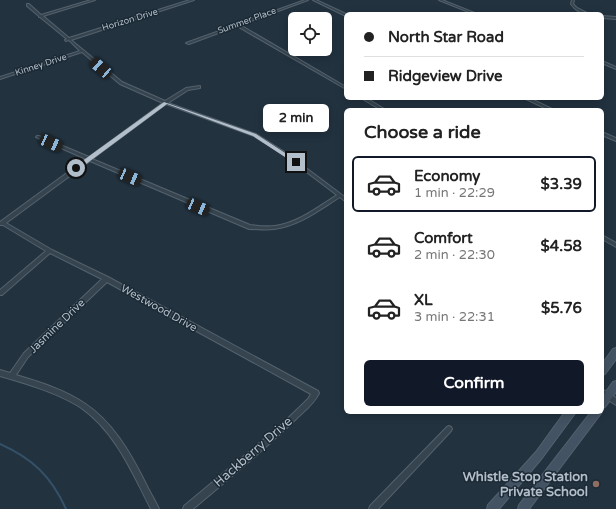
<!DOCTYPE html>
<html lang="en">
<head>
<meta charset="utf-8">
<style>
	:root { --surface:#fff; --page:#f6f6f6; --text:#222; --muted:#767676; --line:#e0e0e0; --accent:#111827 }
	body { margin:0; font-family:"Varela Round",sans-serif; background:var(--page); color:var(--text); height:100vh; display:flex; flex-direction:column; font-size:15px; white-space:nowrap }
	* { box-sizing:border-box; margin:0 }
	p { font-size:13px; color:var(--muted) }
	.icon { flex:none; width:22px; height:22px; fill:none; stroke:currentColor; stroke-width:2; stroke-linecap:round; stroke-linejoin:round }
	.map { position:relative; flex:1; overflow:hidden }
	.details { position:absolute; left:344px; top:108px; width:260px; height:306px; display:flex; flex-direction:column; background:var(--surface); border-radius:6px; box-shadow:0 2px 10px #0003 }
	.details>* { flex:none }
	.hud { position:absolute; left:344px; top:12px; width:260px; height:88px; border-radius:6px; box-shadow:0 2px 10px #0003; display:grid; align-content:center; height:88px; padding:0 20px; background:var(--surface) }
	.fabs { position:absolute; left:288px; top:12px; display:grid; gap:8px }
	.fabs a { display:grid; place-items:center; width:44px; height:44px; border-radius:6px; background:var(--surface); box-shadow:0 2px 10px #0003; font-size:20px }
	.end { position:absolute; width:18px; height:18px; margin:-9px; border:5px solid #b2bfca; background:#111; box-shadow:0 0 0 2px #111 }
	.from { border-radius:50% }
	.bubble { position:absolute; height:28px; border-radius:6px; background:var(--surface); box-shadow:0 2px 10px #0003; font-size:13px; font-weight:700; line-height:28px; text-align:center }
	.car { position:absolute; width:12px; height:24px; margin:-12px -6px; border-radius:5px; box-shadow:0 0 3px 1px #0007; background:linear-gradient(#222 24%,#8ab4d8 0 40%,#222 0 76%,#8ab4d8 0 86%,#222 0) }
	.hud b { display:flex; align-items:center; gap:14px; height:38px; font-size:15px }
	.hud b+b { border-top:1px solid var(--line) }
	.hud i { width:10px; height:10px; background:var(--text) }
	ul { padding:0; list-style:none }
	li { display:flex; align-items:center; gap:12px; height:56px; margin:0 8px 6px; padding:0 12px; border:2px solid transparent; border-radius:6px }
	li div { flex:1 }
	li b { display:block; font-size:15px }
	li em { font-style:normal; font-weight:700 }
	li.on { border-color:var(--accent) }
	li>.icon { width:36px; height:36px; stroke-width:1.5 }
	h2 { padding:0 20px; font-size:18px; line-height:48px }
	.action { display:flex; gap:8px; margin-top:auto; padding:8px 20px }
	.action a { flex:1; height:46px; border-radius:6px; background:var(--accent); color:#fff; font-size:16px; font-weight:700; line-height:46px; text-align:center }
	.map>svg:first-child { display:block }
	.lines { fill:none; stroke-linecap:round; stroke-linejoin:round }
	.stream { stroke:#345168; stroke-width:2 }
	.street-casing { stroke:#54626d; stroke-width:2 }
	.secondary-casing { stroke:#54626d; stroke-width:2 }
	.street { fill:#36444f; fill-rule:evenodd }
	.secondary { fill:#445363; fill-rule:evenodd }
	.route { fill:#b2bfca }
	.education-dot { fill:#8d6e63; stroke:#1b2934; stroke-width:1.5 }
	.labels { text-anchor:middle; dominant-baseline:central; stroke-width:3; stroke-linejoin:round; paint-order:stroke }
	.far-street-label { font-size:9px; fill:#b2bfca; stroke:#1b2934 }
	.street-label { font-size:11px; fill:#b2bfca; stroke:#1b2934 }
	.near-street-label { font-size:13px; fill:#b2bfca; stroke:#1b2934 }
	.near-poi-label { font-size:13px; font-weight:bold; fill:#b2bfca; stroke:#1b2934; text-anchor:end }
</style>
</head>
<body>
<div class="map">
<svg width="616" height="509" viewBox="0 0 616 509">
	<rect width="100%" height="100%" fill="#22323f"/>
	<g class="lines">
		<path class="stream" d="M0,444C33,459 51,476 66,509"/>
		<defs>
			<g id="street">
				<path d="M91,0H95L43,16L69,38L190,0H194L71,40L122,82L165,101L186,88L200,86V88L188,90L168,103L256,134L286,153L346,198V202L340,197C319,210 299,226 274,229C266,230 258,229 249,229L90,161L6,223L52,250L108,277L318,391L319,393C314,404 303,412 295,420C263,451 227,480 193,509H183L184,506L280,426L308,399L311,394L107,282L28,357L16,375C39,382 63,389 84,403C112,421 130,452 145,482C149,491 155,500 159,509H151C132,472 115,431 80,407C56,392 27,384 0,376V370L10,373L24,353L102,279L50,253L2,295H0V290L46,251L3,225H0V222L86,159L36,137L37,136H39L89,157L163,103L120,84L82,52L0,79V77L80,51L69,40L66,41L65,40L67,39L40,17H39V16L27,6V4H29L41,15ZM166,104L254,136L284,155L337,195C318,207 298,223 275,226C266,227 258,226 250,225L92,159Z"/>
				<path d="M305,0H308L240,25L346,87V89L237,26L189,44L186,43Z"/>
				<path d="M313,0H316L346,14V16Z"/>
				<path d="M439,0H442L477,14H474Z"/>
				<path d="M572,0H574L573,4L577,8L589,14C582,14 575,10 571,4Z"/>
				<path d="M602,16L616,17V19L602,18Z"/>
				<path d="M602,61L616,67V69L602,63Z"/>
				<path d="M361,98H366L386,110H381Z"/>
				<path d="M524,98H529L554,110H549Z"/>
				<path d="M602,132L616,138V141L602,135Z"/>
				<path d="M602,235L616,243V247L602,239Z"/>
				<path d="M602,389L616,398V405L602,396Z"/>
				<path d="M449,426L451,427L452,429L451,431L378,509H369L370,506L447,427Z"/>
			</g>
			<g id="secondary">
				<path d="M616,348V359L605,374L602,375V364L613,349Z"/>
				<path d="M616,381V392L605,407L602,408V397L613,382Z"/>
				<path d="M565,412H576L542,458L499,509H487L488,505L536,452Z"/>
				<path d="M591,412H602L529,509H518L519,505Z"/>
			</g>
		</defs>
		<use href="#street" class="street-casing"/>
		<use href="#secondary" class="secondary-casing"/>
		<use href="#street" class="street"/>
		<use href="#secondary" class="secondary"/>
	</g>
	<path class="route" d="M164,102L256,134L299,162L294,163L253,136L167,104L78,170H74V167Z"/>
	<circle class="education-dot" cx="596" cy="484" r="4"/>
	<g class="labels">
		<g class="far-street-label">
			<text transform="translate(130 20) rotate(-17)">Horizon Drive</text>
			<text transform="translate(247 21) rotate(-20)">Summer Place</text>
			<text transform="translate(41 65) rotate(-18)">Kinney Drive</text>
		</g>
		<g class="street-label">
			<text transform="translate(159 308) rotate(29)">Westwood Drive</text>
			<text transform="translate(57 326) rotate(-44)">Jasmine Drive</text>
		</g>
		<g class="near-street-label">
			<text transform="translate(253 452) rotate(-41)">Hackberry Drive</text>
		</g>
		<g class="near-poi-label">
			<text x="588" y="477">Whistle Stop Station<tspan x="588" dy="15">Private School</tspan></text>
		</g>
	</g>
</svg>
<div class="fabs">
<a><svg class="icon" aria-label="locate" viewBox="0 0 24 24"><circle cx="12" cy="12" r="6"/><path d="M12 2v4M12 18v4M2 12h4M18 12h4"/></svg></a>
</div>
<i class="end from" style="left:76px;top:168px"></i>
<i class="end" style="left:296px;top:162px"></i>
<div class="bubble" style="left:263px;top:104px;width:66px">2 min</div>
<i class="car" style="left:101px;top:68px;rotate:311deg"></i>
<i class="car" style="left:51px;top:143px;rotate:114deg"></i>
<i class="car" style="left:130px;top:177px;rotate:113deg"></i>
<i class="car" style="left:198px;top:207px;rotate:113deg"></i>
<div class="hud">
<b><i class="from"></i>North Star Road</b>
<b><i></i>Ridgeview Drive</b>
</div>
<section class="details">
<h2>Choose a ride</h2>
<ul>
<li class="on"><svg class="icon" aria-label="car" viewBox="0 0 24 24"><path d="M5 17H2v-5l4-1 3-4h7l3 4 3 1v5h-3M9 17h6M6 11h13"/><circle cx="7" cy="17" r="2"/><circle cx="17" cy="17" r="2"/></svg><div><b>Economy</b><p>1 min · 22:29</p></div><em>$3.39</em></li>
<li><svg class="icon" aria-label="car" viewBox="0 0 24 24"><path d="M5 17H2v-5l4-1 3-4h7l3 4 3 1v5h-3M9 17h6M6 11h13"/><circle cx="7" cy="17" r="2"/><circle cx="17" cy="17" r="2"/></svg><div><b>Comfort</b><p>2 min · 22:30</p></div><em>$4.58</em></li>
<li><svg class="icon" aria-label="car" viewBox="0 0 24 24"><path d="M5 17H2v-5l4-1 3-4h7l3 4 3 1v5h-3M9 17h6M6 11h13"/><circle cx="7" cy="17" r="2"/><circle cx="17" cy="17" r="2"/></svg><div><b>XL</b><p>3 min · 22:31</p></div><em>$5.76</em></li>
</ul>
<div class="action"><a>Confirm</a></div>
</section>
</div>
</body>
</html>
